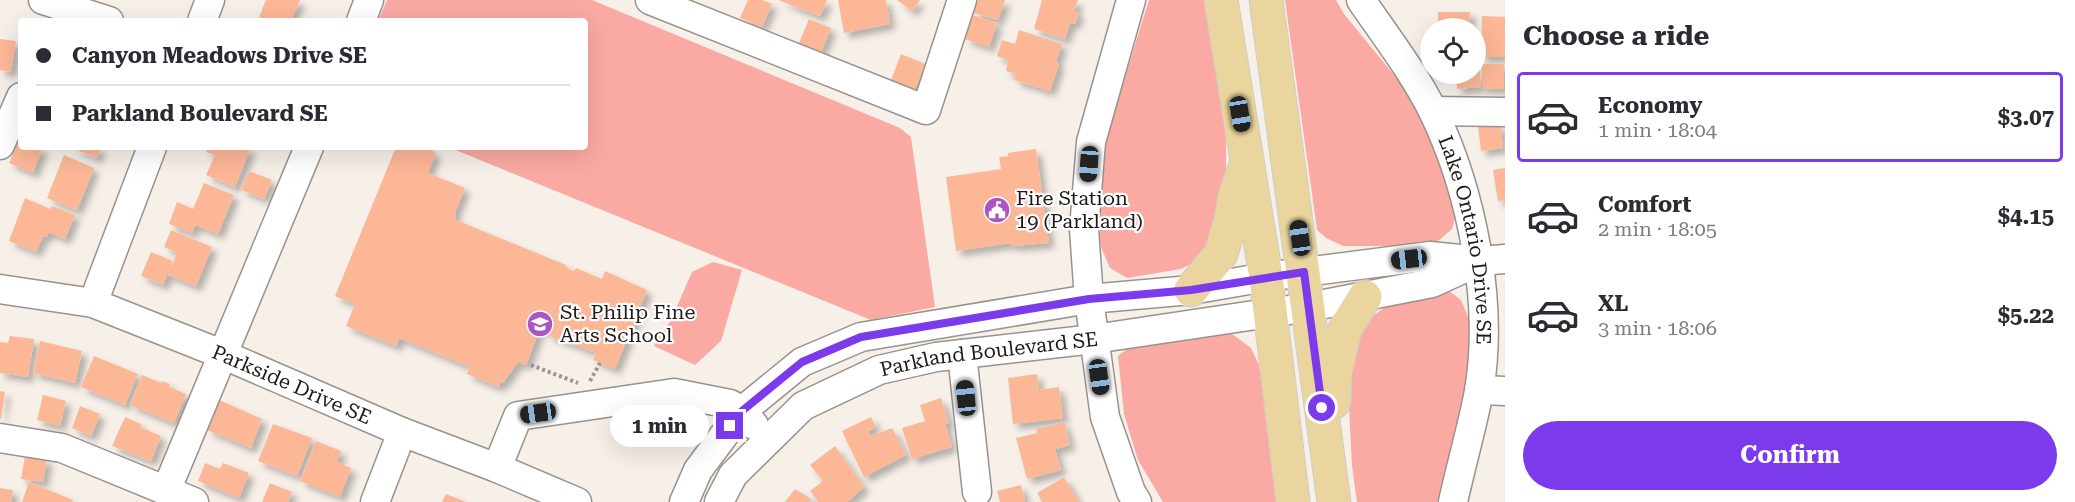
<!DOCTYPE html>
<html lang="en">
<head>
<meta charset="utf-8">
<style>
	:root { --surface:#fff; --page:#f2f2f3; --text:#2b2b33; --muted:#7c7c81; --line:#e1e1e2; --accent:#7c3aed }
	body { margin:0; font-family:"Roboto Serif",serif; background:var(--page); color:var(--text); height:100vh; display:flex; flex-direction:column; font-size:22px; white-space:nowrap }
	* { box-sizing:border-box; margin:0 }
	p { font-size:20px; color:var(--muted) }
	.icon { flex:none; width:33px; height:33px; fill:none; stroke:currentColor; stroke-width:2; stroke-linecap:round; stroke-linejoin:round }
	.map { position:relative; flex:1; overflow:hidden }
	.sheet { display:flex; flex-direction:column; background:var(--surface); width:570px }
	.sheet>* { flex:none }
	.top-card { position:absolute; left:18px; top:18px; width:570px; height:132px; border-radius:6px; box-shadow:0 6px 24px #0002; display:grid; align-content:center; height:132px; padding:0 18px; background:var(--surface) }
	.buttons { position:absolute; left:1420px; top:18px; display:grid; gap:12px }
	.buttons a { display:grid; place-items:center; width:66px; height:66px; border-radius:50%; background:var(--surface); box-shadow:0 6px 24px #0002; font-size:30px }
	.end { position:absolute; width:27px; height:27px; margin:-14px; border:8px solid #7c3aed; background:#fff; box-shadow:0 0 0 3px #fff }
	.from { border-radius:50% }
	.bubble { position:absolute; height:42px; border-radius:21px; background:var(--surface); box-shadow:0 6px 24px #0002; font-size:20px; font-weight:700; line-height:42px; text-align:center }
	.car { position:absolute; width:18px; height:36px; margin:-18px -9px; border-radius:8px; box-shadow:0 0 4px 2px #0007; background:linear-gradient(#222 24%,#8ab4d8 0 40%,#222 0 76%,#8ab4d8 0 86%,#222 0) }
	.top-card b { display:flex; align-items:center; gap:21px; height:57px; font-size:22px }
	.top-card b+b { border-top:2px solid var(--line) }
	.top-card i { width:15px; height:15px; background:var(--text) }
	ul { padding:0; list-style:none }
	li { display:flex; align-items:center; gap:18px; height:90px; margin:0 12px 9px; padding:0 6px; border:3px solid transparent; border-radius:6px }
	li div { flex:1 }
	li b { display:block; font-size:22px }
	li em { font-style:normal; font-weight:700 }
	li.selected { border-color:var(--accent) }
	li>.icon { width:54px; height:54px; stroke-width:1.5 }
	h2 { padding:0 18px; font-size:27px; line-height:72px }
	.cta { display:flex; gap:12px; margin-top:auto; padding:12px 18px }
	.cta a { flex:1; height:69px; border-radius:36px; background:var(--accent); color:#fff; font-size:24px; font-weight:700; line-height:69px; text-align:center }
	main { display:flex; flex:1; min-height:0 }
	.map>svg:first-child { display:block }
	.green { fill:#faa9a3 }
	.building { fill:#fcb797; filter:url(#shadow) }
	.lines { fill:none; stroke-linecap:round; stroke-linejoin:round }
	.minor-casing { stroke:#98928c; stroke-width:31 }
	.major-casing { stroke:#cdcdcc; stroke-width:35 }
	.path { stroke:#9a948f; stroke-width:4; stroke-dasharray:3 3; stroke-linecap:butt }
	.minor { stroke:#fff; stroke-width:28 }
	.major { stroke:#e9d59d; stroke-width:33 }
	.route { stroke:#7c3aed; stroke-width:8 }
	.labels { text-anchor:middle; dominant-baseline:central; stroke-width:4.5; stroke-linejoin:round; paint-order:stroke }
	.poi-label { font-size:20px; fill:#1d1a18; stroke:#fff; text-anchor:start }
	.street-label { font-size:20px; fill:#1d1a18; stroke:#fff }
</style>
</head>
<body>
<main>
<div class="map">
<svg width="1505" height="502" viewBox="0 0 1505 502">
	<defs>
		<filter id="shadow"><feDropShadow dx="5.5" dy="5.5" stdDeviation="3" flood-color="#0004"/></filter>
	</defs>
	<rect width="100%" height="100%" fill="#f7f0e9"/>
	<g class="green">
		<path d="M387,0H592L900,128L911,137L935,307L871,320L448,147H585V21H378Z"/>
		<path d="M1149,0H1212L1226,102V197L1203,258L1181,269L1127,278L1110,268L1101,247L1097,205L1100,168L1111,122Z"/>
		<path d="M1285,0H1336L1344,14L1421,108L1457,211L1452,229L1438,241L1419,246H1343L1326,238L1317,230Z"/>
		<path d="M713,262L742,270L721,341L695,365L654,346L671,320L692,272Z"/>
		<path d="M1448,290L1461,300L1472,326L1466,390L1437,502H1357L1352,466L1348,387L1356,342L1373,316L1399,297Z"/>
		<path d="M1232,334L1251,348L1259,365L1277,502H1163L1138,460L1124,414L1118,356L1131,346Z"/>
	</g>
	<g class="building">
		<path d="M266,0H300L291,21H270L259,17Z"/>
		<path d="M748,0H762L772,4L762,27L740,18Z"/>
		<path d="M778,0H827L820,16Z"/>
		<path d="M838,0H886L890,24L844,33Z"/>
		<path d="M897,0H920L912,11Z"/>
		<path d="M978,0H1005L998,20L973,13Z"/>
		<path d="M1042,0H1078L1074,11L1079,13L1075,24L1070,23L1065,39L1034,29Z"/>
		<path d="M1438,12H1470L1469,28H1438Z"/>
		<path d="M973,15L997,23L989,47L965,39Z"/>
		<path d="M1482,16L1505,17V57H1481Z"/>
		<path d="M809,19L831,28L821,52L799,43Z"/>
		<path d="M1019,30L1062,44L1056,62L1059,64L1050,91L1014,80L1016,74L1006,71L1008,60L997,56L1002,40L1015,44Z"/>
		<path d="M0,39L16,41L11,72L0,70Z"/>
		<path d="M901,54L925,64L915,89L891,80Z"/>
		<path d="M1476,62H1479L1481,87L1457,89L1456,74H1476Z"/>
		<rect x="1482" y="64" width="22" height="25"/>
		<path d="M1500,123L1503,148L1481,151L1478,126Z"/>
		<path d="M21,135V147H43L33,173L9,163Z"/>
		<path d="M69,147H101L97,158Z"/>
		<path d="M208,147H251L235,187L206,175L215,155L206,152Z"/>
		<path d="M396,147H422L436,152L428,173L465,188L455,212L456,220L566,265L565,267L574,271L576,268L602,279L605,271L647,290L615,369L593,360L596,353L548,335L549,332L540,328L526,365L518,362L503,383L501,381L499,387L467,374L470,367L399,338L396,346L346,326L355,304L335,296Z"/>
		<path d="M1036,149L1049,243L1012,246L1011,243L956,251L946,177L1001,169L999,157L1008,156V153Z"/>
		<path d="M64,155L94,168L77,210L47,198Z"/>
		<path d="M1505,168V200L1498,201L1493,170Z"/>
		<path d="M249,171L272,180L264,199L241,190Z"/>
		<path d="M204,183L234,195L218,234L195,225L192,233L169,224L177,202L193,209Z"/>
		<path d="M25,198L50,209L52,206L75,215L65,239L49,232L47,237L43,236L36,252L9,241Z"/>
		<path d="M171,230L212,247L196,286L168,275L177,253L164,247Z"/>
		<path d="M151,252L173,261L163,285L141,276Z"/>
		<path d="M10,336L34,339L28,377L0,373V342L8,343Z"/>
		<path d="M40,341L82,351L75,383L33,373Z"/>
		<path d="M94,356L138,374L125,405L81,387Z"/>
		<path d="M1037,374L1039,390L1059,387L1063,418L1013,424L1008,378Z"/>
		<path d="M142,375L161,383L162,381L170,384L169,387L186,394L174,423L130,405Z"/>
		<path d="M0,391L5,392L1,419H0Z"/>
		<path d="M43,395L66,401L60,426L37,420Z"/>
		<path d="M941,398L949,423L945,424L952,447L912,459L902,428L925,421L920,405Z"/>
		<path d="M219,400L262,419L251,448L207,430Z"/>
		<path d="M80,406L100,414L91,436L72,428Z"/>
		<path d="M125,417L141,424L140,427L161,436L151,461L112,446Z"/>
		<path d="M871,417L876,427L868,431L871,436L892,428L906,455L864,477L842,431Z"/>
		<path d="M1064,422L1070,445L1055,449L1061,470L1027,479L1016,438L1037,433L1036,429Z"/>
		<path d="M273,424L312,438L297,476L258,461Z"/>
		<path d="M316,441L341,451L337,462L351,468L340,497L300,481Z"/>
		<path d="M835,446L864,487L847,502H818L810,491L823,481L810,465Z"/>
		<path d="M25,456L47,459L43,482L21,479Z"/>
		<path d="M205,463L220,469L223,463L249,473L239,498L198,481Z"/>
		<path d="M1064,477L1079,502H1042L1037,493Z"/>
		<path d="M29,482L73,500L72,502H22Z"/>
		<path d="M270,483L292,492L288,502H262Z"/>
		<path d="M1021,485L1025,502H1000L997,491Z"/>
		<path d="M0,488L13,490L11,502H0Z"/>
		<path d="M795,489L811,499L809,502H785Z"/>
		<path d="M446,494L466,502H442Z"/>
	</g>
	<g class="lines">
		<defs>
			<g id="minor">
				<path d="M43,0L109,21"/>
				<path d="M650,0L926,110L962,0"/>
				<path d="M1131,0L1091,142L1084,229L1089,299L1105,417L1131,492L1137,502"/>
				<path id="s1" d="M1361,0C1385,35 1414,73 1433,111C1472,192 1494,302 1479,391C1472,428 1461,465 1453,502"/>
				<path d="M202,21L210,0"/>
				<path d="M361,21L369,0"/>
				<path d="M1433,111L1505,112"/>
				<path d="M0,145L21,97"/>
				<path id="s2" d="M0,289L93,303L224,355L402,432L497,468L577,502"/>
				<path d="M93,303L152,147"/>
				<path d="M962,354L977,492"/>
				<path d="M1479,390L1505,391"/>
				<path d="M0,438L62,448L194,502"/>
				<path d="M497,468L518,416L674,393L730,404L742,411L754,425"/>
				<path d="M166,491L309,147"/>
				<path d="M375,502L402,432"/>
				<path d="M684,502L698,470L742,411L802,362L861,337L1089,299L1191,290L1266,277L1430,256L1480,261L1505,259"/>
				<path id="s3" d="M719,502L733,475L803,406L879,370L936,357L1094,339L1309,307L1432,283L1478,262"/>
			</g>
			<g id="major">
				<path d="M1221,0L1266,277L1293,502"/>
				<path d="M1266,0L1334,502"/>
				<path d="M1191,290L1221,254L1231,220L1235,196L1244,170"/>
				<path d="M1334,402L1335,372L1345,329L1365,297"/>
			</g>
		</defs>
		<use href="#minor" class="minor-casing"/>
		<use href="#major" class="major-casing"/>
		<g class="path">
			<path d="M531,365L578,383"/>
			<path d="M590,381L600,363"/>
		</g>
		<use href="#minor" class="minor"/>
		<use href="#major" class="major"/>
	</g>
	<g class="lines">
		<path class="route" d="M730,426L742,411L802,362L861,337L1089,299L1191,290L1304,272L1322,408"/>
	</g>
	<defs>
		<symbol id="civic-disc" viewBox="-11 -11 22 22"><circle r="9.5" fill="#ab55c3" stroke="#fff"/><path d="M-.6-6.5H3V-4.5H.6V-3L4-1V1h2V6H-6V1h2V-1L-.6-3ZM-1.2 2.5V6h2.4V2.5Z" fill="#fff"/></symbol>
		<symbol id="school-disc" viewBox="-11 -11 22 22"><circle r="9.5" fill="#ab55c3" stroke="#fff"/><path d="M0-5L7-2L0 1L-7-2ZM-4 1L0 2.5L4 1V4Q0 6-4 4Z" fill="#fff"/></symbol>
	</defs>
	<g fill-rule="evenodd">
		<use href="#civic-disc" x="982" y="195" width="30" height="30"/>
		<use href="#school-disc" x="525" y="309" width="30" height="30"/>
	</g>
	<g class="labels">
		<g class="poi-label">
			<text x="1016" y="198">Fire Station<tspan x="1016" dy="23">19 (Parkland)</tspan></text>
			<text x="560" y="312">St. Philip Fine<tspan x="560" dy="23">Arts School</tspan></text>
		</g>
		<g class="street-label">
			<text stroke="none"><textPath href="#s1" startOffset="267">Lake Ontario Drive SE</textPath></text>
			<text stroke="none"><textPath href="#s3" startOffset="324">Parkland Boulevard SE</textPath></text>
			<text stroke="none"><textPath href="#s2" startOffset="309">Parkside Drive SE</textPath></text>
		</g>
	</g>
</svg>
<div class="buttons">
<a><svg class="icon" aria-label="locate" viewBox="0 0 24 24"><circle cx="12" cy="12" r="6"/><path d="M12 2v4M12 18v4M2 12h4M18 12h4"/></svg></a>
</div>
<i class="end from" style="left:1322px;top:408px"></i>
<i class="end" style="left:730px;top:426px"></i>
<div class="bubble" style="left:610px;top:405px;width:99px">1 min</div>
<i class="car" style="left:1240px;top:114px;rotate:171deg"></i>
<i class="car" style="left:1089px;top:164px;rotate:184deg"></i>
<i class="car" style="left:1300px;top:238px;rotate:352deg"></i>
<i class="car" style="left:1409px;top:259px;rotate:263deg"></i>
<i class="car" style="left:1099px;top:377px;rotate:172deg"></i>
<i class="car" style="left:966px;top:398px;rotate:354deg"></i>
<i class="car" style="left:538px;top:413px;rotate:262deg"></i>
<div class="top-card">
<b><i class="from"></i>Canyon Meadows Drive SE</b>
<b><i></i>Parkland Boulevard SE</b>
</div>
</div>
<section class="sheet">
<h2>Choose a ride</h2>
<ul>
<li class="selected"><svg class="icon" aria-label="car" viewBox="0 0 24 24"><path d="M5 17H2v-5l4-1 3-4h7l3 4 3 1v5h-3M9 17h6M6 11h13"/><circle cx="7" cy="17" r="2"/><circle cx="17" cy="17" r="2"/></svg><div><b>Economy</b><p>1 min · 18:04</p></div><em>$3.07</em></li>
<li><svg class="icon" aria-label="car" viewBox="0 0 24 24"><path d="M5 17H2v-5l4-1 3-4h7l3 4 3 1v5h-3M9 17h6M6 11h13"/><circle cx="7" cy="17" r="2"/><circle cx="17" cy="17" r="2"/></svg><div><b>Comfort</b><p>2 min · 18:05</p></div><em>$4.15</em></li>
<li><svg class="icon" aria-label="car" viewBox="0 0 24 24"><path d="M5 17H2v-5l4-1 3-4h7l3 4 3 1v5h-3M9 17h6M6 11h13"/><circle cx="7" cy="17" r="2"/><circle cx="17" cy="17" r="2"/></svg><div><b>XL</b><p>3 min · 18:06</p></div><em>$5.22</em></li>
</ul>
<div class="cta"><a>Confirm</a></div>
</section>
</main>
</body>
</html>
